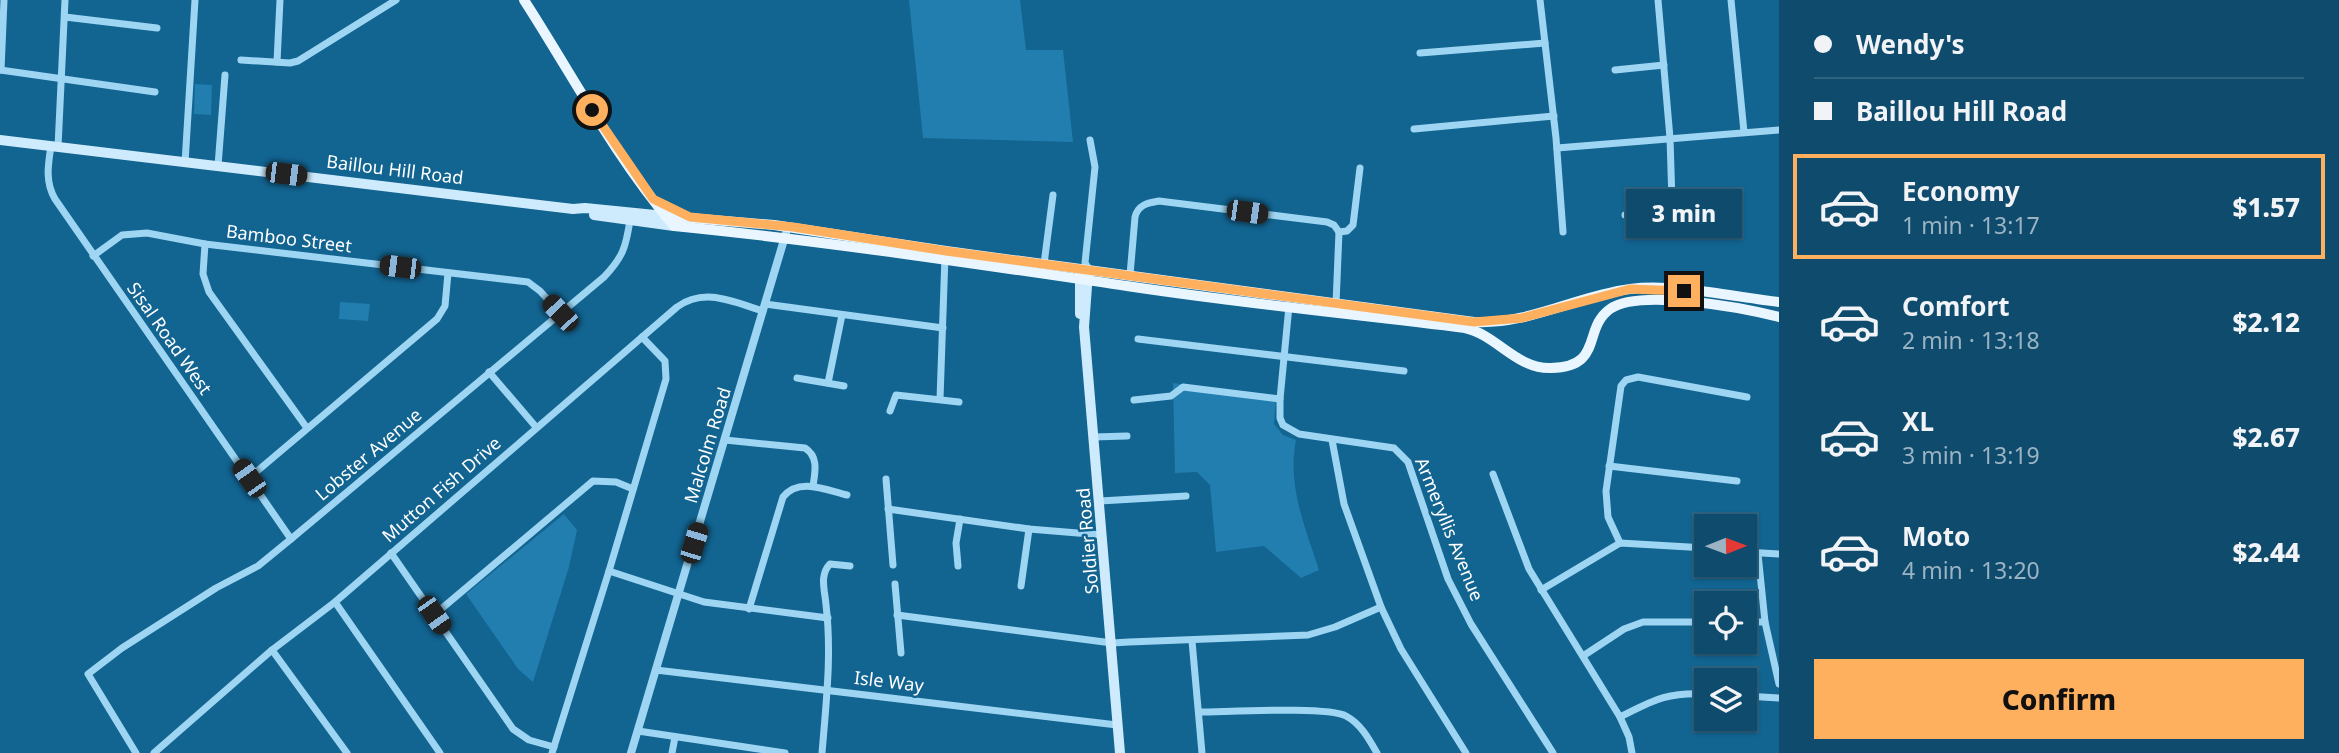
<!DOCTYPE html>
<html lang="en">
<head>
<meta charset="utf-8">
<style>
	:root { --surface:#0e4b6d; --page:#175272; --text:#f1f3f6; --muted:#9bb3c2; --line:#2e6380; --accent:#ffb05f }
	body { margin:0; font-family:"Noto Sans",sans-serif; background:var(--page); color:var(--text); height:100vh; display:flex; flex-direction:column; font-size:26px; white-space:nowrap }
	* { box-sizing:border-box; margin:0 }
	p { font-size:23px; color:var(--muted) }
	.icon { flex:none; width:38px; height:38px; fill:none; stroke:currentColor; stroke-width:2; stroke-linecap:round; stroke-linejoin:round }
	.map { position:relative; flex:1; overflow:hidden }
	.drawer { display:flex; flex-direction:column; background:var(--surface); width:560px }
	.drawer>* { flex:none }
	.banner { display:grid; align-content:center; height:154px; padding:0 35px; background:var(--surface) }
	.needle { width:46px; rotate:89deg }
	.tools { position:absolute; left:1694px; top:514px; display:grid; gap:14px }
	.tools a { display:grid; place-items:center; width:63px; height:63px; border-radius:0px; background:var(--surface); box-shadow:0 2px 5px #0004,0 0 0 2px var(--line); font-size:35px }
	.end { position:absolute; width:32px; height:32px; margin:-16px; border:9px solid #ffb05f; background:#111; box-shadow:0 0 0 4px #111 }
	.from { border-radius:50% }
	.bubble { position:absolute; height:49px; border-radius:0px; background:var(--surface); box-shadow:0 2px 5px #0004,0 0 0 2px var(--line); font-size:23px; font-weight:800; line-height:49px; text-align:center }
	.car { position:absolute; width:21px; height:42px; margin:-21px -10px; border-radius:9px; box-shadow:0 0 5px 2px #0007; background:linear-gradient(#222 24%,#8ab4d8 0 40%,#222 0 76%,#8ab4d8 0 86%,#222 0) }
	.banner b { display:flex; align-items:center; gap:24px; height:66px; font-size:26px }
	.banner b+b { border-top:2px solid var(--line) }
	.banner i { width:18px; height:18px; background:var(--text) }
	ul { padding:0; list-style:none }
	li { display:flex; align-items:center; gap:21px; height:105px; margin:0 14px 10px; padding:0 21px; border:4px solid transparent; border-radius:0px }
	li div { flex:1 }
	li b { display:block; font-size:26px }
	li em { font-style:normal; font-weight:800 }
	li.selected { border-color:var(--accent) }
	li>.icon { width:63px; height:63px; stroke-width:1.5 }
	.cta { display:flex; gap:14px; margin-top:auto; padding:14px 35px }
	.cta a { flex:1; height:80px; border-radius:0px; background:var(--accent); color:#111; font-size:28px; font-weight:800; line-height:80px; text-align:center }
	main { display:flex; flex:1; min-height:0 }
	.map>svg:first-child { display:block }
	.green { fill:#217eaf }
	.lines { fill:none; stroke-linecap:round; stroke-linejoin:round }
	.minor { stroke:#9ed5f2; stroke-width:7 }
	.tertiary { stroke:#9ed5f2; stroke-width:8 }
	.secondary { stroke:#cdebfc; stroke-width:10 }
	.primary { stroke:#e9f6ff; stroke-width:10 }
	.route { stroke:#ffb05f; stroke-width:9 }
	.labels { text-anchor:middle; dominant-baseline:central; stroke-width:5; stroke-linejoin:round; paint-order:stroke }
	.street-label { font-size:18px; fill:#fff; stroke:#126491 }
</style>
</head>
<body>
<main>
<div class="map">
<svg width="1779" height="753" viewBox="0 0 1779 753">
	<rect width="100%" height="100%" fill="#126491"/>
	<g class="green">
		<path d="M909,0H1020L1026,50H1063L1073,142L923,138Z"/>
		<path d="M195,84L212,85L211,115L194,114Z"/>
		<path d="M340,302L370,304L368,321L339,319Z"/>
		<path d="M1173,383L1276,397L1274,424L1283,435L1296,440C1287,487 1305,526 1319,570L1301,578L1264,546L1216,552L1210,485L1197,472L1175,473Z"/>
		<path d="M564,514L577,530L569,567L533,682L518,669L466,594Z"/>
	</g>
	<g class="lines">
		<g class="minor">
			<path d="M1540,0L1556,138L1563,232"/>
			<path d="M1731,0L1744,132"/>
			<path d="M65,17L157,28"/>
			<path d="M1420,53L1545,43"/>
			<path d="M241,60L290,63L298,61L396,0"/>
			<path d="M277,62L280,0"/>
			<path d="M0,70L155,92"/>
			<path d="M1,70L4,0"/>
			<path d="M1615,70L1664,65"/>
			<path d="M1414,129L1554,116"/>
			<path d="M51,146C48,165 45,182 55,199L291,539"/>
			<path d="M58,147L65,0"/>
			<path d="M1557,148L1779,130"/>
			<path d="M185,163L195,0"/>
			<path d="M218,166L225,75"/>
			<path d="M1625,215C1640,214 1664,217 1672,202L1670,138L1658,0"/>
			<path d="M1339,232L1347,231L1353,225L1360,168"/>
			<path d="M205,244L203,274L209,292L307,428"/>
			<path d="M93,256L122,235L147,233L205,244L528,282L540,291L560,313"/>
			<path d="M1044,264L1053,195"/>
			<path d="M1089,269L1085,263L1095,167L1090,140"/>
			<path d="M1130,275L1135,217C1138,205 1147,203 1159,201L1327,222L1334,225L1339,232L1336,304"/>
			<path d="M765,304L943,328"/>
			<path d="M1289,306L1280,399V418L1283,425L1299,434L1394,448L1408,462L1448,579L1471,624L1553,753"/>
			<path d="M1138,339L1404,371"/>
			<path d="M489,372L536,427"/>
			<path d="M797,378L844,386"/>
			<path d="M828,383L842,315"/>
			<path d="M940,399L945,256"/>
			<path d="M1134,400L1171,396L1183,387L1280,399"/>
			<path d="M890,411L896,395L959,402"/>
			<path d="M1093,437L1127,436"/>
			<path d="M725,440L805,448C819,457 815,472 813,486"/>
			<path d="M1332,440L1344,504L1381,607L1401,649L1466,753"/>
			<path d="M1609,466L1737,481"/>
			<path d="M1493,474L1529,569L1620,717L1629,737L1632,753"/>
			<path d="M249,478L437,319L445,306L448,273"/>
			<path d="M886,479L893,565"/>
			<path d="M1100,501L1186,496"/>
			<path d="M888,509L1029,529L1102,535"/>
			<path d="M1620,543L1608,517L1606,491L1621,386L1626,380L1638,377L1747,397"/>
			<path d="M1745,552L1779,554"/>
			<path d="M391,553L513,729L529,740L554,747"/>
			<path d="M1758,554L1765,622L1779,684"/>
			<path d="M958,566L956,543L960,519"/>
			<path d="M609,571L704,602L828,618"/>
			<path d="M895,584L901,653"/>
			<path d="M1021,586L1029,529"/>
			<path d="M1541,590L1620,543L1706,548"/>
			<path d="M335,602L440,753"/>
			<path d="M749,609L783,497C799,477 826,490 847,495"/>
			<path d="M434,615L593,481L616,482L633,489"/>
			<path d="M897,615L1112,643L1129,642L1308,635L1335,627L1381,607"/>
			<path d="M1745,622H1765"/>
			<path d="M1192,641L1202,753"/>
			<path d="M272,650L347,753"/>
			<path d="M1583,656L1624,629L1643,622H1706"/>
			<path d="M656,670L1117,725"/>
			<path d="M1745,696L1779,698"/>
			<path d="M1199,712C1225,712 1328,706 1346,716C1361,724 1369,739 1377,753"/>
			<path d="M1620,717C1654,700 1667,692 1706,694"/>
			<path d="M638,731L785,753"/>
			<path d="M136,753L88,674L122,648L216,588L258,566L291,539L604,277C623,257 626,247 630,220"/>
			<path d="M154,753L272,650L335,602L677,307C705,287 733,302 763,311"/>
			<path d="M552,753L609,571L666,379L665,361L642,337"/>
			<path d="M672,753L675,737"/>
			<path d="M822,753C826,704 832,654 826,605C825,591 819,575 830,564L850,566"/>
		</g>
		<path class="tertiary" d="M631,753L786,233"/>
		<g class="secondary">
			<path d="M0,140L573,209L585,208L665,216"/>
			<path d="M594,215L674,226"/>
			<path d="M1088,273L1084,327L1120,753"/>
			<path d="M1080,314V273"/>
		</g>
		<g class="primary">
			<path d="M524,0C573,76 615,157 674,226C825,241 976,264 1127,286C1239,303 1352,314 1465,328C1497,335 1516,369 1551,368C1604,367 1582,329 1610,309C1639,288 1744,308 1779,317"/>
			<path d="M665,216L774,225L946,251L1474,322C1529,325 1576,296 1630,289C1672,283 1735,297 1779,302"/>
		</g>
	</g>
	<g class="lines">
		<path class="route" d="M592,110L653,199L690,217L793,227L946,251L1474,322L1522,318L1630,289L1684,291"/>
	</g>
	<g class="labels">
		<g class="street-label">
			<text transform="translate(395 169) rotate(7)">Baillou Hill Road</text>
			<text transform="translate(289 238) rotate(7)">Bamboo Street</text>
			<text transform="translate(170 338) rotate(55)">Sisal Road West</text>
			<text transform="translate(707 445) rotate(-73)">Malcolm Road</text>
			<text transform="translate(368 454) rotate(-40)">Lobster Avenue</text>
			<text transform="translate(441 489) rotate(-41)">Mutton Fish Drive</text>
			<text transform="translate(1450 529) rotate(68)">Armeryllis Avenue</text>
			<text transform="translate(1087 541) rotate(-95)">Soldier Road</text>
			<text transform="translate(889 681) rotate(7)">Isle Way</text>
		</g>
	</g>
</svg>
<div class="tools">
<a><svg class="needle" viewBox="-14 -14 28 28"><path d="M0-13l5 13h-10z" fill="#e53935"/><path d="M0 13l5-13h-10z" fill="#9bb3c2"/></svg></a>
<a><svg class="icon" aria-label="locate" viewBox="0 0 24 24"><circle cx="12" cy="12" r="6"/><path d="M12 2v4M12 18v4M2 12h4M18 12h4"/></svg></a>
<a><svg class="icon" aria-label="layers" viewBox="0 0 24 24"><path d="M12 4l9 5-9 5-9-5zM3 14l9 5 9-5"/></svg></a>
</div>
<i class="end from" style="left:592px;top:110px"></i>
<i class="end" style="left:1684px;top:291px"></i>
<div class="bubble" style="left:1626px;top:189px;width:116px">3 min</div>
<i class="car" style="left:286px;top:174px;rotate:97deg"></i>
<i class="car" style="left:1247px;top:212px;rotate:98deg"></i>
<i class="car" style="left:400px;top:267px;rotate:277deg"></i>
<i class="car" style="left:560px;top:313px;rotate:317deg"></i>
<i class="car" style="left:249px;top:478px;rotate:325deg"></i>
<i class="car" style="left:694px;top:543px;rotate:17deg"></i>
<i class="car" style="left:434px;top:615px;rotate:145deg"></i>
</div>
<section class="drawer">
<div class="banner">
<b><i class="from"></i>Wendy's</b>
<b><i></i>Baillou Hill Road</b>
</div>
<ul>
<li class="selected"><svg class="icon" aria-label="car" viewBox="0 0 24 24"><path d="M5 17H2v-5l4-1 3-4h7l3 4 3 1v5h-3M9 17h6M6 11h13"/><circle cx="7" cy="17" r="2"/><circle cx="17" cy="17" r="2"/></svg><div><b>Economy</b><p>1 min · 13:17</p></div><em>$1.57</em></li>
<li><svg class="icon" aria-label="car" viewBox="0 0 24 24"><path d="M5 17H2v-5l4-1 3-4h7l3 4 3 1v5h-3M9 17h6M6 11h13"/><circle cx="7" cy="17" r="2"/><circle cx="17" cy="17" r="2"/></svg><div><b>Comfort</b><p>2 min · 13:18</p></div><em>$2.12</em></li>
<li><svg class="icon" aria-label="car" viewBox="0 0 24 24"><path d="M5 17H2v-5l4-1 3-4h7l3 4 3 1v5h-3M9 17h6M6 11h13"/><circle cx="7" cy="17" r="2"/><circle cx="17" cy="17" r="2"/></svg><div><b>XL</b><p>3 min · 13:19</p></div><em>$2.67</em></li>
<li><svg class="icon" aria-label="car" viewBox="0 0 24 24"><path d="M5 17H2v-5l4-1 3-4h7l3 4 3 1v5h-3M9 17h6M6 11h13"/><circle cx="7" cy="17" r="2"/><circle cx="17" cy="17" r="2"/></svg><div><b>Moto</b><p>4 min · 13:20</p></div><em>$2.44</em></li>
</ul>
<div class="cta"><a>Confirm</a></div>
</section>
</main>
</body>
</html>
